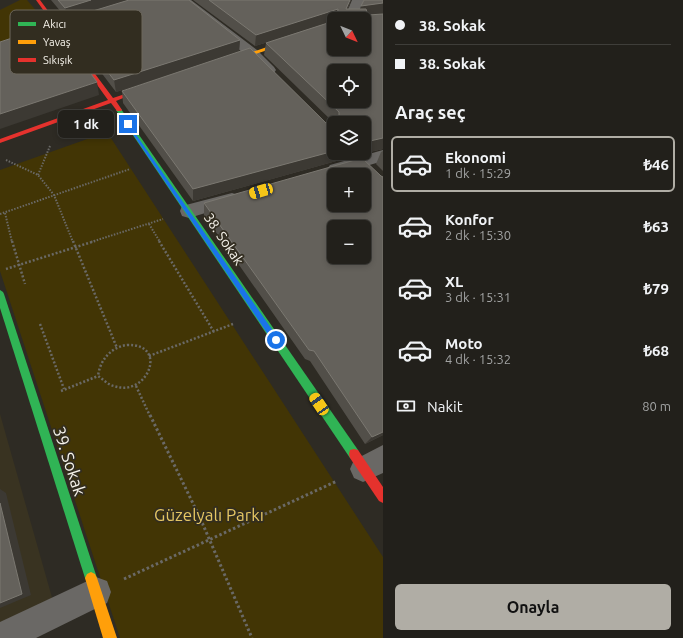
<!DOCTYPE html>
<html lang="tr">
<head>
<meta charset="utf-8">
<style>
	:root { --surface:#22201b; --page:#2e2d28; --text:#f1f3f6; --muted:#a2a3a3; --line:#3f3e3a; --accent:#b0ada5 }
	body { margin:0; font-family:Ubuntu,sans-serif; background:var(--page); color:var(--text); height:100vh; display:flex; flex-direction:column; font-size:15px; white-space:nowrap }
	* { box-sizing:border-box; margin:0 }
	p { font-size:13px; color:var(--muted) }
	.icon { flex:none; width:22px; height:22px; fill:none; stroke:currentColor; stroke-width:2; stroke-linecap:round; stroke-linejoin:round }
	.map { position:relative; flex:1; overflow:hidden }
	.drawer { display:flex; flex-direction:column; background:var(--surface); width:300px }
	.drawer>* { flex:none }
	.guide { display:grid; align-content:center; height:88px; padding:0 12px; background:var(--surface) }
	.needle { width:26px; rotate:133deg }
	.controls { position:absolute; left:327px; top:12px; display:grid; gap:8px }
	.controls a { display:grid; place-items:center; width:44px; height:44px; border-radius:6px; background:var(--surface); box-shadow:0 2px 6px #0003,0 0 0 1px var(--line); font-size:20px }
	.end { position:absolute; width:18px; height:18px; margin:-9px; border:5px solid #1a73e8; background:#fff; box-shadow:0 0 0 2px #fff }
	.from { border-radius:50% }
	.bubble { position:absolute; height:28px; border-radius:6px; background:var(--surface); box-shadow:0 2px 6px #0003,0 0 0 1px var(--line); font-size:13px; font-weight:600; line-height:28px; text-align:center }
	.car { position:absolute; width:12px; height:24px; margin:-12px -6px; border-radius:5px; box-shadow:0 0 3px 1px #0007; background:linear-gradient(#f5c518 24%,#345 0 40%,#f5c518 0 76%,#345 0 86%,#f5c518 0) }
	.guide b { display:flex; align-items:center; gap:14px; height:38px; font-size:15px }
	.guide b+b { border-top:1px solid var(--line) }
	.guide i { width:10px; height:10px; background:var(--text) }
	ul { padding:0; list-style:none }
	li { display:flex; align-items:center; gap:12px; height:56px; margin:0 8px 6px; padding:0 4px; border:2px solid transparent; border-radius:6px }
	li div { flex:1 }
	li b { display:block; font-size:15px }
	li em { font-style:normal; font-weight:600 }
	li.selected { border-color:var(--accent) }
	li>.icon { width:36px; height:36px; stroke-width:1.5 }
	h2 { padding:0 12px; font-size:18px; line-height:48px }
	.pay { display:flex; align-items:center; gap:10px; height:44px; padding:0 12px; font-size:15px }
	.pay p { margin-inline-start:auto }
	.cta { display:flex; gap:8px; margin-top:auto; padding:8px 12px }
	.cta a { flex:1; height:46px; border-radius:6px; background:var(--accent); color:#111; font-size:16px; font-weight:600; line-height:46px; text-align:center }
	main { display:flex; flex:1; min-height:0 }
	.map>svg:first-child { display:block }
	.built { fill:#393321 }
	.green { fill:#423505 }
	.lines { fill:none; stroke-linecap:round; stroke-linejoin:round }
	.path-far2 { stroke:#6a6966; stroke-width:2; stroke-dasharray:1.5 1.5; stroke-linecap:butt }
	.path-far1 { stroke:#6a6966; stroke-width:2.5; stroke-dasharray:2 2; stroke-linecap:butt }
	.path { stroke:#6a6966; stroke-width:3; stroke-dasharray:2.5 2.5; stroke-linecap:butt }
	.street { fill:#6a6865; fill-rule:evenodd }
	.fast { fill:#30b455; fill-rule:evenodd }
	.slow { fill:#ff9f0a; fill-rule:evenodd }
	.jam { fill:#e5322d; fill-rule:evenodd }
	.wall { fill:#524f49; fill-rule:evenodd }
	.shaded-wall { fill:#3c3933 }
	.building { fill:#64615b; stroke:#7b7871; fill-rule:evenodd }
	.route { fill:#1a73e8 }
	.labels { text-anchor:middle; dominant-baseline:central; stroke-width:3.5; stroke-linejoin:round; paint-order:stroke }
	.street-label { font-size:14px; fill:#f6f3eb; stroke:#322d20 }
	.near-street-label { font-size:17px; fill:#f6f3eb; stroke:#322d20 }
	.near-park-label { font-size:17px; fill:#e5c663; stroke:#322d20 }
	.key { fill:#322d20; stroke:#6d685d; stroke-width:1 }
	.key-label { font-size:11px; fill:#f6f3eb }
</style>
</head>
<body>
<main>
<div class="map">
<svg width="383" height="638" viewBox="0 0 383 638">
	<rect width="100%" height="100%" fill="#2e2b24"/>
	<path class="built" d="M0,414L53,601L0,626Z"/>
	<g class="green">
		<path d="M20,0H27L51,28L0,45V10Z"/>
		<path d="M107,132L383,557V638H120L0,271V170Z"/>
	</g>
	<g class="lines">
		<g class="path-far2">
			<path d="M6,160L38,175L54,195L73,242"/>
			<path d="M38,175L50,146"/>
			<path d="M5,213L12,242"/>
			<path d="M0,214L130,169"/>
			<path d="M149,224L160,242"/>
			<path d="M91,242L163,219"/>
		</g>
		<g class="path-far1">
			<path d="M12,241L25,284"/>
			<path d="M73,241L117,348"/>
			<path d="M159,241L214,332"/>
			<path d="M6,269L95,241"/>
			<path d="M40,324L64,389"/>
			<path d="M127,345C169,343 148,398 114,386C108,385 103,379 98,376C100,360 111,347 127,345Z"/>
			<path d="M149,356L233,324"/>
			<path d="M136,386L150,416"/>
			<path d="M61,391L98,376"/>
		</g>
		<g class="path">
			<path d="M150,415L201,520L252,638"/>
			<path d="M124,579L337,481"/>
		</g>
		<g class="street">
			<path d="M136,0H154L152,3L63,31L58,32L52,28L53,25Z"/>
			<path d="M177,0H191L257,50L274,67L276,70L274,73H264L247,56Z"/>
			<path d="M352,0H364L356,19H344Z"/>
			<path d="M383,150V161L336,175L330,173L327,169L330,165Z"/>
			<path d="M232,193L238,195L241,199L238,203L189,218L182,216L180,211L182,206Z"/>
			<path d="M383,445V473L363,482L354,478L350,469L354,460Z"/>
			<path d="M96,577L107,581L111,592L107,603L36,638H0V622Z"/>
		</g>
		<g class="fast">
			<path d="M119,108L121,109L358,450L359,454L358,458L354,459L350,458L116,110Z"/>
			<path d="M0,290L3,292L4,294L97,578L95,582L91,584L87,582L85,578L0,308Z"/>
		</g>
		<g class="slow">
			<path d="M334,24V28L228,63L223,62Z"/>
			<path d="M91,572L95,574L97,578L117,638H103L85,578L87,574Z"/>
		</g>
		<g class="jam">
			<path d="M36,0H40L113,98L125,94L128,96L116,101L122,110L121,111H117L111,103L0,143V139L108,100Z"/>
			<path d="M354,449L358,450L383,487V503L379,501L350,458L349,454L350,450Z"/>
		</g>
	</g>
	<g class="wall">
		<path d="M51,0H189L240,40L239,52L116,92L71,33L68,21L71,20L70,18L67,19Z"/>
		<path d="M193,0H351L348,9H361L364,0H383V149L365,153L364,152V123H334L264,55L266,43L301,32L255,46ZM334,19H364V49H334ZM334,71H364V101H334Z"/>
		<path d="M122,91L330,127L347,158L193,201L123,103Z"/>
		<path d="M383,151V171L376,164L381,152Z"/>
		<path d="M381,176L383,177V435L365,444L310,361L305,359L204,215V203Z"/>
	</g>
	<g class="shaded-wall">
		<path d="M91,0H131L67,19L65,8Z"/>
		<path d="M350,0H351L344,19L346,9Z"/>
		<path d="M383,3V15L358,18L361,6Z"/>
		<path d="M338,9L335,19H334V21L255,46L256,35Z"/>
		<path d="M240,40L239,52L116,92L114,80Z"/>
		<path d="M97,82L99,95L0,129V114Z"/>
		<path d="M383,138V149L365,153L370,141Z"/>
		<path d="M334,151V153H348L347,158L193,201V189Z"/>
		<path d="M383,432V435L365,444L372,437Z"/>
		<path d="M0,489L6,493L31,595L0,608Z"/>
	</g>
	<g class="building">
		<path d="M58,0H91L65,8Z"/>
		<path d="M129,0H189L240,40L114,80L68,21L72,20L70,18Z"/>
		<path d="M209,0H350L346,9H366L368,15L383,14V138L370,141L368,139H364V123H339V112L266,43L334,21V49H364V19H337L338,9L256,35ZM334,71H364V101H334Z"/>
		<path d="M364,0H383V3L361,6Z"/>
		<path d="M54,24L97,82L0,114V42Z"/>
		<path d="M250,48L330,127H334V151L193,189L122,91Z"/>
		<path d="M362,158L381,176L383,177V432L372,437L314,351L309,350L204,203ZM334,175H364V205H334ZM334,227H364V257H334Z"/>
		<path d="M0,503L22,594L0,603Z"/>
	</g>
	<path class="route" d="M128,123L278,338V342H273L126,124Z"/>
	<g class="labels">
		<g class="street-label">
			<text transform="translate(224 239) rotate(56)">38. Sokak</text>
		</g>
		<g class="near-street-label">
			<text transform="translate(70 461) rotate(72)">39. Sokak</text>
		</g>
		<g class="near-park-label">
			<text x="209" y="514">Güzelyalı Parkı</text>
		</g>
	</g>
	<rect x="10" y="10" width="132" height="64" rx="6" class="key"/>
	<rect x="18" y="22" width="18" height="4" fill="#30b455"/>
	<rect x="18" y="40" width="18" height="4" fill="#ff9f0a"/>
	<rect x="18" y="58" width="18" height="4" fill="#e5322d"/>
	<g class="key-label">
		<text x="43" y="28">Akıcı</text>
		<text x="43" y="46">Yavaş</text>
		<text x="43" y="64">Sıkışık</text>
	</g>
</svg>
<div class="controls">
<a><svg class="needle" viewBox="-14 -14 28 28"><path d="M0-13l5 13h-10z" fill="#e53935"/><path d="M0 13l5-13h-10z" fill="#a2a3a3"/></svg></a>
<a><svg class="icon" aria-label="locate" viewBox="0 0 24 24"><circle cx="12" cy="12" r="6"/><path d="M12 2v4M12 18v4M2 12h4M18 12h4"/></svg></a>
<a><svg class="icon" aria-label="layers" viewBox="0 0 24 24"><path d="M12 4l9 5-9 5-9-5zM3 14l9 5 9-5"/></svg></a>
<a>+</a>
<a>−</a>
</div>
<i class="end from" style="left:276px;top:340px"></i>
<i class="end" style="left:128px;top:124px"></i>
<div class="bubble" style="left:58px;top:110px;width:56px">1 dk</div>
<i class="car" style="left:261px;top:191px;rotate:254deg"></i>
<i class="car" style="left:319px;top:404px;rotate:326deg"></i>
</div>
<section class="drawer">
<div class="guide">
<b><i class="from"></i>38. Sokak</b>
<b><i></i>38. Sokak</b>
</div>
<h2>Araç seç</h2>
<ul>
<li class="selected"><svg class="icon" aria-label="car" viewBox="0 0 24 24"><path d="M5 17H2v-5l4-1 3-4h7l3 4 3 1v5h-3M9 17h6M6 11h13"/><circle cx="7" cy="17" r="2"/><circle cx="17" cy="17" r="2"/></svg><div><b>Ekonomi</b><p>1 dk · 15:29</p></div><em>₺46</em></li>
<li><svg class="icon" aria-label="car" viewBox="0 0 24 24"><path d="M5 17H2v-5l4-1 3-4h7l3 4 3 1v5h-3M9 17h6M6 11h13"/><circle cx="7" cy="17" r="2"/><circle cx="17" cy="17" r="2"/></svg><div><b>Konfor</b><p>2 dk · 15:30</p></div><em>₺63</em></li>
<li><svg class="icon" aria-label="car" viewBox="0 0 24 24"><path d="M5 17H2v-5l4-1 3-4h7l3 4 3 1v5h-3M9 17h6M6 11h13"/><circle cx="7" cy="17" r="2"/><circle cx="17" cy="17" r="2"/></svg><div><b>XL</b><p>3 dk · 15:31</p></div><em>₺79</em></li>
<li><svg class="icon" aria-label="car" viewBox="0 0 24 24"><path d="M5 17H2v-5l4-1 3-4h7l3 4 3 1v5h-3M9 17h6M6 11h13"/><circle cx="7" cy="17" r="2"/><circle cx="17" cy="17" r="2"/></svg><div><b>Moto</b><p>4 dk · 15:32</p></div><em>₺68</em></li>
</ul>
<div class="pay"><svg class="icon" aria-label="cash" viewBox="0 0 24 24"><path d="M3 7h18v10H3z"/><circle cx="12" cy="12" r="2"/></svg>Nakit<p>80 m</p></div>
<div class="cta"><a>Onayla</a></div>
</section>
</main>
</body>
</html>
